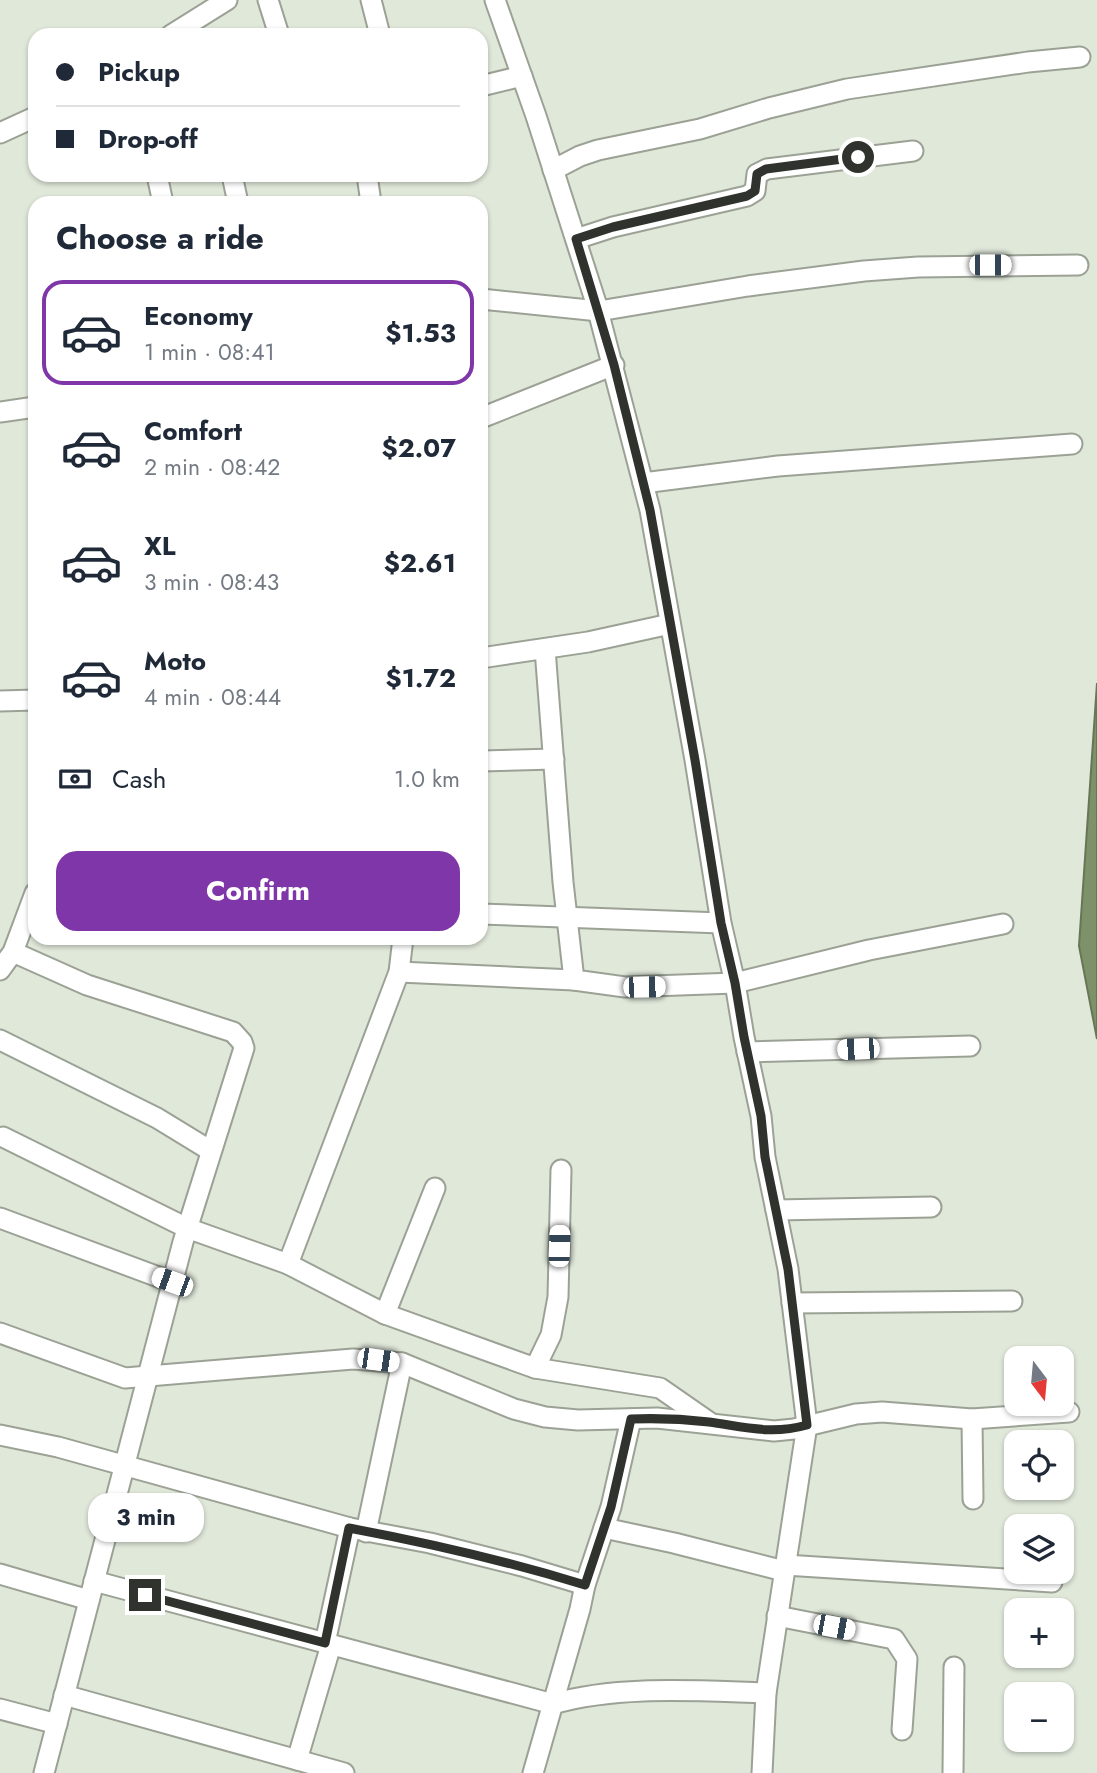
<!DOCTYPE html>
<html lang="en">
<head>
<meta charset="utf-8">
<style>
	:root { --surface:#fff; --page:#f6f6f7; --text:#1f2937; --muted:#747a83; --line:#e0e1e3; --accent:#7e36a8 }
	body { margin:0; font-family:Jost,sans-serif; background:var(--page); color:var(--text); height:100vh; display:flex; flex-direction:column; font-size:26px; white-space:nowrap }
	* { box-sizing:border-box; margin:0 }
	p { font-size:23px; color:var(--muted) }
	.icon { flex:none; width:38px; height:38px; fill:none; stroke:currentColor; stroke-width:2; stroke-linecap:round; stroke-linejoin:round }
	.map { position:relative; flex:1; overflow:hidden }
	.sheet { position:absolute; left:28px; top:196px; width:460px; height:749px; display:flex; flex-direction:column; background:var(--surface); border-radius:21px; box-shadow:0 2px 5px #0004 }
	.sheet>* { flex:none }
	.top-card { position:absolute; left:28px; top:28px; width:460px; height:154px; border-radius:21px; box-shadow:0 2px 5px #0004; display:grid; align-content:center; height:154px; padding:0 28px; background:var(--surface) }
	.needle { width:46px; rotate:164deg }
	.buttons { position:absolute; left:1004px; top:1346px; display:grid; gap:14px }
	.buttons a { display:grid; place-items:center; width:70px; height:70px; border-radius:14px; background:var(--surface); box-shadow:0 2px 5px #0004; font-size:35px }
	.end { position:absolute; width:32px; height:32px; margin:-16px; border:9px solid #30332d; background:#fff; box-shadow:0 0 0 4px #fff }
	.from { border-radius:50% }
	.bubble { position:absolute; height:49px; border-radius:21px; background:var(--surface); box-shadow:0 2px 5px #0004; font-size:23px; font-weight:700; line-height:49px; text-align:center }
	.car { position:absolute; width:21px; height:42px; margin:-21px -10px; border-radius:9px; box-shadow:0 0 5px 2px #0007; background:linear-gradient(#fff 24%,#345 0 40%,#fff 0 76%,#345 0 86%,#fff 0) }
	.top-card b { display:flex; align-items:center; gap:24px; height:66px; font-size:26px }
	.top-card b+b { border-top:2px solid var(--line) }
	.top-card i { width:18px; height:18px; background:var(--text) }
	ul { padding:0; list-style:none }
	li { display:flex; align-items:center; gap:21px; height:105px; margin:0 14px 10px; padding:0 14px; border:4px solid transparent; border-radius:21px }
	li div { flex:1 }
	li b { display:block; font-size:26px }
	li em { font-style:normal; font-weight:700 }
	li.active { border-color:var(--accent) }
	li>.icon { width:63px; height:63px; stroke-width:1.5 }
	h2 { padding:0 28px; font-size:32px; line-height:84px }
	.pay { display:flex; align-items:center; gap:18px; height:77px; padding:0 28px; font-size:26px }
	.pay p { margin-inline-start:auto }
	.primary-button { display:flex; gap:14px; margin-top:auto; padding:14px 28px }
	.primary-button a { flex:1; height:80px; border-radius:21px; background:var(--accent); color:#fff; font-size:28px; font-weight:700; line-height:80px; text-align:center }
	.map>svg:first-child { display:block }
	.water { fill:#7d9268; stroke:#667656; stroke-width:2 }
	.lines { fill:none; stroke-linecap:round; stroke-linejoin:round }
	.street-casing { stroke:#9ba295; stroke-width:23 }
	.street { stroke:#fff; stroke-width:19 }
	.route { stroke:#30332d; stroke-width:9 }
</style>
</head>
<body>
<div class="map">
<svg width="1097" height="1773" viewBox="0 0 1097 1773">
	<rect width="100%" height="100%" fill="#e0e8da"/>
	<path class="water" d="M1097,683V1039L1079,946Z"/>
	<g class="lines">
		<defs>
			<g id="street">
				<path d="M268,0L279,35"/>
				<path d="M371,0L380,35"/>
				<path d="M495,0L536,116L596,303L650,510L695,760L721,923L735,983L744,1037L761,1116L765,1157L788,1269L807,1425L766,1693L762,1773"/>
				<path d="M171,35L227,0"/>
				<path d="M481,86L522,76"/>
				<path d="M0,133L35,117"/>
				<path d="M553,170L580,156L598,150L700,129L769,108L847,89L1028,62L1080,57"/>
				<path d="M157,175L163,203"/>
				<path d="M232,175L238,203"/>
				<path d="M367,175L371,203"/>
				<path d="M576,239L613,227L747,196L755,191L757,174L767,169L913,151"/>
				<path d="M481,299L599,311L748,286L864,271L918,267L1078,265"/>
				<path d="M0,412L35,407"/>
				<path d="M481,418L614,365"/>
				<path d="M643,483L778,466L1072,444"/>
				<path d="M545,649L563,882L574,980L625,987L735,983L869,950L1003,924"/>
				<path d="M481,658L588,642L670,624"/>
				<path d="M0,701L35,700"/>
				<path d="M481,761L554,759"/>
				<path d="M481,914L721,923"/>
				<path d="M13,952L87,985L233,1032L242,1042L244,1048L183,1242L44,1773"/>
				<path d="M0,970L13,952L35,893"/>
				<path d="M399,972L574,980"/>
				<path d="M0,1040L157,1118L211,1151"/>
				<path d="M747,1052L970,1046"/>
				<path d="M3,1137L187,1228L288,1264L385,1314L535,1368L660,1388L709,1422"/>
				<path d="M776,1210L931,1207"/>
				<path d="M0,1218L172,1282"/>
				<path d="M288,1264L399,972L403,938"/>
				<path d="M792,1303L1012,1301"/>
				<path d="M385,1314L435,1188"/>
				<path d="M0,1333L125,1378L353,1359L402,1363L514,1409L545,1417L578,1420L657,1418L774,1431L794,1429L856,1414L882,1412L972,1419L1069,1412"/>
				<path d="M535,1368L551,1335L558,1297L561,1170"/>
				<path d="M972,1419L973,1499"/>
				<path d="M0,1435L58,1447L350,1528L430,1543L522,1566L585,1585"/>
				<path d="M604,1528L674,1543L784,1571"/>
				<path d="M366,1532L402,1363"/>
				<path d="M785,1565L1052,1582"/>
				<path d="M0,1574L89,1600"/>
				<path d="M94,1581L553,1704C618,1685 697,1691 766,1693"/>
				<path d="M777,1616L894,1639L907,1659L902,1730"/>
				<path d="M325,1643L350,1528"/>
				<path d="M64,1695L344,1773"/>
				<path d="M0,1709L57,1724"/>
				<path d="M297,1760L331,1645"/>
				<path d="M533,1773L580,1609L585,1585L611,1507L631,1419"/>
				<path d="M953,1773L954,1667"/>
			</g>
		</defs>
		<use href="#street" class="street-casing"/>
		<use href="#street" class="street"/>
	</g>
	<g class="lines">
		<path class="route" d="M145,1595L325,1643L349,1528C429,1543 507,1561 585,1585L611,1507L631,1419C657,1418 683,1419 709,1422C745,1427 771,1435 807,1425L788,1269L765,1157L761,1116L744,1037L735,983L721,923L695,760L650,510L614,365L576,239L613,227L747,196L755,191L757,174L766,169L858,157"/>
	</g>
</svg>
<div class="buttons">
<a><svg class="needle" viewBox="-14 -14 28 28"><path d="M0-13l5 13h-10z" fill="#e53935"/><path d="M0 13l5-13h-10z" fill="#747a83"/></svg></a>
<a><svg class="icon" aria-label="locate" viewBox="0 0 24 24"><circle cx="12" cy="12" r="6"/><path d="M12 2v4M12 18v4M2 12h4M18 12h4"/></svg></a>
<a><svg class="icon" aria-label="layers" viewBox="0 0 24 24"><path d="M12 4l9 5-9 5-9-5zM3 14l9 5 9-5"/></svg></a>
<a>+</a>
<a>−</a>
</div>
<i class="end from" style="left:858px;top:157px"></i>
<i class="end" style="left:145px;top:1595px"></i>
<div class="bubble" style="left:88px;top:1493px;width:116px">3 min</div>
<i class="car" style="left:990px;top:265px;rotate:90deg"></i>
<i class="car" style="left:644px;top:987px;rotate:89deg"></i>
<i class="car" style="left:858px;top:1049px;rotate:268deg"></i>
<i class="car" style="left:559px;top:1246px;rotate:2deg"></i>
<i class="car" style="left:172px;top:1282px;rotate:290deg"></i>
<i class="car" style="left:378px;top:1360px;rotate:98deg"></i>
<i class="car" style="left:834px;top:1627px;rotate:101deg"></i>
<div class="top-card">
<b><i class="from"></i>Pickup</b>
<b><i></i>Drop-off</b>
</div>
<section class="sheet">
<h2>Choose a ride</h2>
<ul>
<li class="active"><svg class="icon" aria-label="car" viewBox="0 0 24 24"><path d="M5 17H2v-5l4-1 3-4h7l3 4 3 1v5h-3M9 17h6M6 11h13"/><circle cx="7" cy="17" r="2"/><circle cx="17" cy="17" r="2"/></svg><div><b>Economy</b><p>1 min · 08:41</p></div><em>$1.53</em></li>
<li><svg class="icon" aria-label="car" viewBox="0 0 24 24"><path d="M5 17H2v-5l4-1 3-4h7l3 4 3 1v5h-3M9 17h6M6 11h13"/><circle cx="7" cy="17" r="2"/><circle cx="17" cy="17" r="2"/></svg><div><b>Comfort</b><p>2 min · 08:42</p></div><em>$2.07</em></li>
<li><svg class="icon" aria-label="car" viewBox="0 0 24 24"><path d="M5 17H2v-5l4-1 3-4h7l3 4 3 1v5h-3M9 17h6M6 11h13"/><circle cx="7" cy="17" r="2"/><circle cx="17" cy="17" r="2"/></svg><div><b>XL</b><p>3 min · 08:43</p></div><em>$2.61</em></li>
<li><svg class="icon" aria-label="car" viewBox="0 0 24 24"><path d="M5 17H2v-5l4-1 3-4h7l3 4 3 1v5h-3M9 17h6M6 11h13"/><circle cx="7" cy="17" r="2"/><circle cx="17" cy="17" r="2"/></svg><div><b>Moto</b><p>4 min · 08:44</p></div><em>$1.72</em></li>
</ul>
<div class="pay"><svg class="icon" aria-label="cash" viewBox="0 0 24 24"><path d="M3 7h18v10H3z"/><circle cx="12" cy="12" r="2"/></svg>Cash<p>1.0 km</p></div>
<div class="primary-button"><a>Confirm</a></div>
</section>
</div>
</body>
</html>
